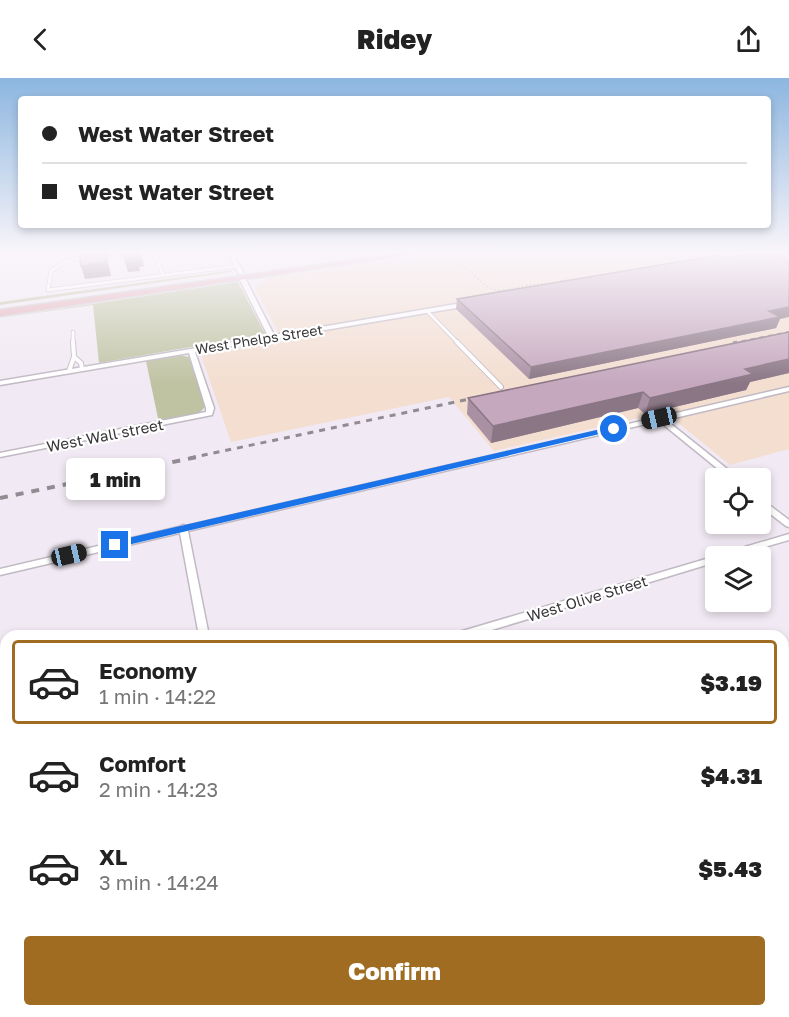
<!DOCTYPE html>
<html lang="en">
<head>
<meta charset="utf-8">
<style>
	:root { --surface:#fff; --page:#f6f6f6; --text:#222; --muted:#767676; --line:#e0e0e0; --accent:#9f6c22 }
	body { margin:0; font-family:"Golos Text",sans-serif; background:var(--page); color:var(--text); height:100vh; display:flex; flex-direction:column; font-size:22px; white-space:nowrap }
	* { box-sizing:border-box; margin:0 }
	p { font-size:20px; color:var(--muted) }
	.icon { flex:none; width:33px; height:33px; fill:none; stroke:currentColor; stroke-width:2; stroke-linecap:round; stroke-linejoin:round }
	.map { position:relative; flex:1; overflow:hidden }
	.sheet { position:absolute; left:0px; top:552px; width:789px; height:387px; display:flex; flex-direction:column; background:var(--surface); border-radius:18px 18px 0 0; box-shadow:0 3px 9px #0003 }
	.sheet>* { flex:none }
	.top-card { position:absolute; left:18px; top:18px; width:753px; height:132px; border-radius:6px; box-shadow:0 3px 9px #0003; display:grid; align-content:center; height:132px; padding:0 24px; background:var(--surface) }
	.fabs { position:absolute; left:705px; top:390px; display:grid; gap:12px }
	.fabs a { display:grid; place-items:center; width:66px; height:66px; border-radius:6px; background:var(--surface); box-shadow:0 3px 9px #0003; font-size:30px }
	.end { position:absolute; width:27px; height:27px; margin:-14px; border:8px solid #1a73e8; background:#fff; box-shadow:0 0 0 3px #fff }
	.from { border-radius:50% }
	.bubble { position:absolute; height:42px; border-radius:6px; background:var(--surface); box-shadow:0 3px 9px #0003; font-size:20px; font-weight:800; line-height:42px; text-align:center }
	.car { position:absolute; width:18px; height:36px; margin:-18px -9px; border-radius:8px; box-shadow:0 0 4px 2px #0007; background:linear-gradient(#222 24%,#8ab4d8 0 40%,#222 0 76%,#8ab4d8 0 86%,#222 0) }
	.top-card b { display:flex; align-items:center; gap:21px; height:57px; font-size:22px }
	.top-card b+b { border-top:2px solid var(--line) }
	.top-card i { width:15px; height:15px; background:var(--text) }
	ul { padding:10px 0 0; list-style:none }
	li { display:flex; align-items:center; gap:18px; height:84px; margin:0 12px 9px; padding:0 12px; border:3px solid transparent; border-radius:6px }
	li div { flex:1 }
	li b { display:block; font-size:22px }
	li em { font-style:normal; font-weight:800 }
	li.selected { border-color:var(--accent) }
	li>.icon { width:54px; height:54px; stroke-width:1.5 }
	.primary-button { display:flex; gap:12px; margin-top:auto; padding:12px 24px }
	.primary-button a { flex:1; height:69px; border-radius:6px; background:var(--accent); color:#fff; font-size:24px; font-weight:800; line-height:69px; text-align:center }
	header { display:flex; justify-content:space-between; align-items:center; height:78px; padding:0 24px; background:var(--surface); font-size:27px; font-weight:800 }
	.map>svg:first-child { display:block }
	.industrial { fill:#f3ded0 }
	.green { fill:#bfc3a2 }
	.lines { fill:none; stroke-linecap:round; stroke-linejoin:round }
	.service-far3-casing { stroke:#c1b9c3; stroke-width:4.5 }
	.service-far2-casing { stroke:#c1b9c3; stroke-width:6 }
	.service-far1-casing { stroke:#c1b9c3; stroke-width:8 }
	.service-casing { stroke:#c1b9c3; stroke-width:10 }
	.minor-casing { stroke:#c1b9c3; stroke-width:3 }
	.secondary-casing { stroke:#c1b9c3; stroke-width:2 }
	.primary-casing { stroke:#cccbcc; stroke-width:3 }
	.path { stroke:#a39da4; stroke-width:1.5; stroke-dasharray:1 3; stroke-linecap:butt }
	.service-far3 { stroke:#fff; stroke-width:3 }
	.service-far2 { stroke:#fff; stroke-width:4 }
	.service-far1 { stroke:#fff; stroke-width:5 }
	.service { stroke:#fff; stroke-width:7 }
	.minor { fill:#fff; fill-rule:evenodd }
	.secondary { fill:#fff; fill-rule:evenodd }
	.primary { fill:#e1adb5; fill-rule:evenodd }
	.rail-far2 { stroke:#918b92; stroke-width:2; stroke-dasharray:4.5 4.5; stroke-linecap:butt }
	.rail-far1 { stroke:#918b92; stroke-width:3; stroke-dasharray:6 6; stroke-linecap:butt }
	.rail { stroke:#918b92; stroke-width:4; stroke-dasharray:8 8; stroke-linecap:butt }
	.wall { fill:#a990a3 }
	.shaded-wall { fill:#8a7685 }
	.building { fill:#c5a8be; stroke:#8a7685; stroke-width:1.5 }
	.route { fill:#1a73e8 }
	.labels { text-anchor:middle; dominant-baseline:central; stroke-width:4.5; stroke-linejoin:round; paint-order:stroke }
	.far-street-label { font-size:14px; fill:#393639; stroke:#fff }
	.street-label { font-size:15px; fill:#393639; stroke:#fff }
</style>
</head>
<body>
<header><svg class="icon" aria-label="back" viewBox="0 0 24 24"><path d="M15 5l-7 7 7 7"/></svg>Ridey<svg class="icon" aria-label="share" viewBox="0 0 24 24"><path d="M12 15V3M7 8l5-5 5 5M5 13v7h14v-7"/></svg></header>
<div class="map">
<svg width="789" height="939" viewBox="0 0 789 939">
	<rect width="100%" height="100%" fill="#f1e9f3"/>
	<path class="industrial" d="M444,175L449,179L478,175H751L759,179L789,196V371L730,387L665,334L494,373L449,319L231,364L201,277L283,264L255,210L266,200Z"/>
	<g class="green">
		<path d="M233,192L231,194L0,227V224Z"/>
		<path d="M238,204L265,256L99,285L93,227L0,240Z"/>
		<path d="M179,277L189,279L205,328C198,342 173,342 159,345L146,283Z"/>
	</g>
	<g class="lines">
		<defs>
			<g id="service-far3">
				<path d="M155,175L163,197"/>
				<path d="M101,176L116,175"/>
				<path d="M84,179L65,184L51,193L48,212L237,188"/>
				<path d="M427,233L459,266"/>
				<path d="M73,254V266"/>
			</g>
			<g id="service-far2">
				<path d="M457,264L501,309"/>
				<path d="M74,279L81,285L82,291"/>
				<path d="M69,293L74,279L73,264"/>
			</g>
			<path id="service-far1" d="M783,573L789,571"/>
			<g id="service">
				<path d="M783,718L789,722"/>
				<path d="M0,863L6,861"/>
			</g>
			<g id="minor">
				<path d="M228,175H232L244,195L243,196H239Z"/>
				<path d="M242,198L245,200L274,257L468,224L471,226L468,228L195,274L214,330L212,337L0,379V375L206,334V330L189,275L0,307V303L268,258L239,200Z"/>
				<path d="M789,309V313L666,342L736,398L737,400H729L659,343L188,453L209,558H199L180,455L0,497V491L179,449L183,447L186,448Z"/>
				<path d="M760,420L789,442V449L786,448L760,428Z"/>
				<path d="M789,456V462L733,478H719L721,476Z"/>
				<path d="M716,478H719H716V484L472,558H454L455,555L459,554Z"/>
				<path d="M6,696V708L0,711V699Z"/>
				<path d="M262,933H278L279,939H263Z"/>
				<path d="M727,933H744L747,939H730Z"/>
			</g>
			<g id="secondary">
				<path d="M789,737V757L783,760V740Z"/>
				<path d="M345,933H379L376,939H342Z"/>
			</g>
			<g id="primary">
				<path d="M402,175H420L0,238V232Z"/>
				<path d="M775,175L789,176V181L776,177Z"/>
			</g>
		</defs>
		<use href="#service-far3" class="service-far3-casing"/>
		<use href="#service-far2" class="service-far2-casing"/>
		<use href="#service-far1" class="service-far1-casing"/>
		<use href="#service" class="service-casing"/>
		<use href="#minor" class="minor-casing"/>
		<use href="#secondary" class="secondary-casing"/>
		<use href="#primary" class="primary-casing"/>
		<g class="path">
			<path d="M475,175L458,177L455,180C466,189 480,205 493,211C506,216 531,203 550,206"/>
			<path d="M561,203L568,199"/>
		</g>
		<use href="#service-far3" class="service-far3"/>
		<use href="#service-far2" class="service-far2"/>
		<use href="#service-far1" class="service-far1"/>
		<use href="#service" class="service"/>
		<use href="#minor" class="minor"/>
		<use href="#secondary" class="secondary"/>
		<use href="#primary" class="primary"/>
		<path class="rail-far2" d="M733,265L789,254"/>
		<g class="rail-far1">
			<path d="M733,265L737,264"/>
			<path d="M190,380L484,318"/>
		</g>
		<path class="rail" d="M0,420L197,379"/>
	</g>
	<g class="wall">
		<path d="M457,221L780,241L776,250L529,301L456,231Z"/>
		<path d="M789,254V295L750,304L746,312L645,336L638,330L491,365L467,336L468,320Z"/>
	</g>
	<g class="shaded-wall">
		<path d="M106,175L111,198L85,201L81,188Z"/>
		<path d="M135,175H141L144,188L139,189L140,193L128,194L124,181Z"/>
		<path d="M789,229V239L780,241L776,250L529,301L531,289L769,233Z"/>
		<path d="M789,281V295L750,304L746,312L645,336L650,320L745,291Z"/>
		<path d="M643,314L638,330L491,365L493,348Z"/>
	</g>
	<g class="building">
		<path d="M79,175H106L107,184L81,188Z"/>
		<path d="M123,175H141H135L136,180L124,181Z"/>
		<path d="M757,175H770L789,183V229L769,233L780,239L531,289L457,221L719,177L725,180Z"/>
		<path d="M789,254V281L745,291L753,296L650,320L643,314L493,348L468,320Z"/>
	</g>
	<linearGradient id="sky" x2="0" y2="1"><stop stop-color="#8cb6e0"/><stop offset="0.57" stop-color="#f9f5fa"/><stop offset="1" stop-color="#f9f5fa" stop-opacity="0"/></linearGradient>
	<rect width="789" height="306" fill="url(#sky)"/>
	<path class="route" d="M614,348L617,352L115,470L110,467L115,463Z"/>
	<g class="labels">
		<g class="far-street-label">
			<text transform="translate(259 261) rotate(-9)">West Phelps Street</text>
		</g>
		<g class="street-label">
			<text transform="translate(105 357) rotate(-11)">West Wall street</text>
			<text transform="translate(587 520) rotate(-17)">West Olive Street</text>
		</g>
	</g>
</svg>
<div class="fabs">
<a><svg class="icon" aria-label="locate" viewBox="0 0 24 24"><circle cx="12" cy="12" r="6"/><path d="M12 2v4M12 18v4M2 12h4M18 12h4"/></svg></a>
<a><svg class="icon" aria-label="layers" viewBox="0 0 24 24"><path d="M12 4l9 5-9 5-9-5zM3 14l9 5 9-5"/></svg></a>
</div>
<i class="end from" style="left:614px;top:351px"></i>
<i class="end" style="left:115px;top:467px"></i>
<div class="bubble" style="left:66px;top:380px;width:99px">1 min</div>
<i class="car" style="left:659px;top:340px;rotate:257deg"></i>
<i class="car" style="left:69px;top:477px;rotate:77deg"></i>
<div class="top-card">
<b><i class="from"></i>West Water Street</b>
<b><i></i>West Water Street</b>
</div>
<section class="sheet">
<ul>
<li class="selected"><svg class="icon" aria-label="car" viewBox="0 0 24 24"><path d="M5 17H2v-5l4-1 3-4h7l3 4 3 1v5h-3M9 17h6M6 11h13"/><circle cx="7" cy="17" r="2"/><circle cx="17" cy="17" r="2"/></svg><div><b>Economy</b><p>1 min · 14:22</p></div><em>$3.19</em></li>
<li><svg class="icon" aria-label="car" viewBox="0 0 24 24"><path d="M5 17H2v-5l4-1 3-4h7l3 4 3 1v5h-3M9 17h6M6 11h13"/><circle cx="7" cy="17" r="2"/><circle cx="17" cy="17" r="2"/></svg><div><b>Comfort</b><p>2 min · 14:23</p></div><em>$4.31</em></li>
<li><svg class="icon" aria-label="car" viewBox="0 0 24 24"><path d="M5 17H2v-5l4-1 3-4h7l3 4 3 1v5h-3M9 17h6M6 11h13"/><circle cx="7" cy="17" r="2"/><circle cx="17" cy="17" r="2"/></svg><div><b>XL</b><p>3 min · 14:24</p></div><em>$5.43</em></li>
</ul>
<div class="primary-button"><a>Confirm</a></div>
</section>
</div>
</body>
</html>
